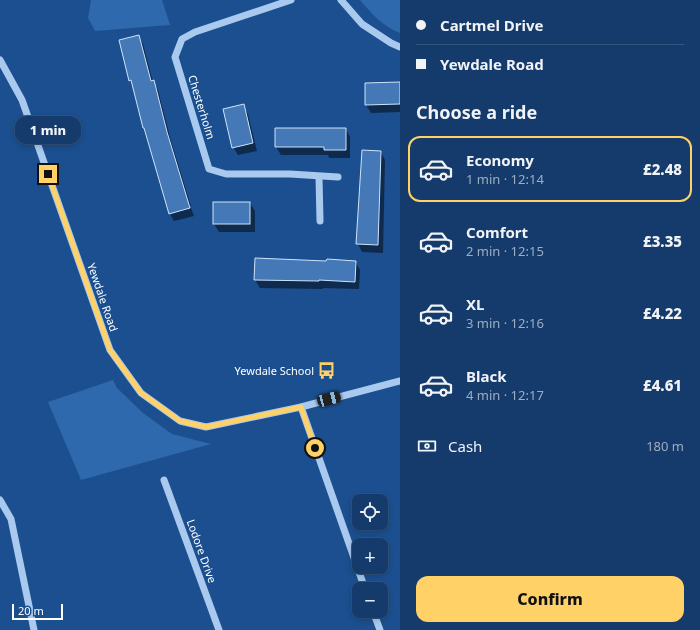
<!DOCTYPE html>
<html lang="en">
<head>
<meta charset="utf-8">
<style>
	:root { --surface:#143b6b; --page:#214673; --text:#f1f3f6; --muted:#9dadc1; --line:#33557e; --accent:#ffd166 }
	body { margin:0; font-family:"Noto Sans",sans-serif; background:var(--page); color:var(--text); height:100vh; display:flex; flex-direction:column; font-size:15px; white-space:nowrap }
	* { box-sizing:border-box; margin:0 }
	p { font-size:13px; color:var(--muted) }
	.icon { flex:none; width:22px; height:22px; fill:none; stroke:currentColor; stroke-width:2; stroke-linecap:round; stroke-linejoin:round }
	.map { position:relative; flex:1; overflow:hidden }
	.details { display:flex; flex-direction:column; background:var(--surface); width:300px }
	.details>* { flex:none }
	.top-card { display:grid; align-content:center; height:88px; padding:0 16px; background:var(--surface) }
	.fabs { position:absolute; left:352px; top:494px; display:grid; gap:8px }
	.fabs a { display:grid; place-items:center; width:36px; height:36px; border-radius:8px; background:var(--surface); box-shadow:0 2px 6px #0003,0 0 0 1px var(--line); font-size:20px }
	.scale { position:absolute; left:12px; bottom:10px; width:51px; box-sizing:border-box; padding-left:4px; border:2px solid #fff; border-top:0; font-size:11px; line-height:14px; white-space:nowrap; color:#fff; -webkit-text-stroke:3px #1b4f8f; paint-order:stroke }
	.end { position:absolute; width:18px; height:18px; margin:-9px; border:5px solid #ffd166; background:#111; box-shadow:0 0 0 2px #111 }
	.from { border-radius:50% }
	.bubble { position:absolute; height:28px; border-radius:12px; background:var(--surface); box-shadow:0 2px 6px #0003,0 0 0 1px var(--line); font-size:13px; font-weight:800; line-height:28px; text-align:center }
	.car { position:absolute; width:12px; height:24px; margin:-12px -6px; border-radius:5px; box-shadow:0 0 3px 1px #0007; background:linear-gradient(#222 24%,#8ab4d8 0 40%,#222 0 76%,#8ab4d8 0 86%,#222 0) }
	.top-card b { display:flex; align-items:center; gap:14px; height:38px; font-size:15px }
	.top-card b+b { border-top:1px solid var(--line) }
	.top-card i { width:10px; height:10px; background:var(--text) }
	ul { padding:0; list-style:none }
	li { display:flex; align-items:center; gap:12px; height:66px; margin:0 8px 6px; padding:0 8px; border:2px solid transparent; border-radius:12px }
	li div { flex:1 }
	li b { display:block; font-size:15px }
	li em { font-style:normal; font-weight:800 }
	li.on { border-color:var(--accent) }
	li>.icon { width:36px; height:36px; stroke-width:1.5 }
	h2 { padding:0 16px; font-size:18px; line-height:48px }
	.pay { display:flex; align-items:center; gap:10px; height:44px; padding:0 16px; font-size:15px }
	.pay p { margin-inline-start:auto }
	.button { display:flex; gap:8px; margin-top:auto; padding:8px 16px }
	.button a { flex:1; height:46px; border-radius:12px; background:var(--accent); color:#111; font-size:16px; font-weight:800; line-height:46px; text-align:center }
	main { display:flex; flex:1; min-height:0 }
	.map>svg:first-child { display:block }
	.green { fill:#2e69ad }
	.shadow { fill:#0007 }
	.building { fill:#4478b7; stroke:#cfe3fa }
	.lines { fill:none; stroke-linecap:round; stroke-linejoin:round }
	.minor { stroke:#a9c9ee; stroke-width:7 }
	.route { stroke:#ffd166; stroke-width:5 }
	.labels { text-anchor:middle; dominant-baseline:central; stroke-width:3; stroke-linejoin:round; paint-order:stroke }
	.street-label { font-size:11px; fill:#fff; stroke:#1b4f8f }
	.poi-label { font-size:11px; fill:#fff; stroke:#1b4f8f; text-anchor:end }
</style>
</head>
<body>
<main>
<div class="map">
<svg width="400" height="630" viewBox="0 0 400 630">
	<rect width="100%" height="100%" fill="#1b4f8f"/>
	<g class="green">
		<path d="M91,0H162L170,25L95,31L88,18Z"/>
		<path d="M360,0H400V33C382,26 372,14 360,0Z"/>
		<path d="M113,380L117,388L143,413L172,434L211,444L81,480L48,402Z"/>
	</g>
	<g class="shadow">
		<path d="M138,36L143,44L153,82L158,90L171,141L191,206L170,212V214L133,85L130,80Z"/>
		<path d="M400,83V112L371,113L366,105Z"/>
		<path d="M243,106L248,114L257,151L238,155L233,147Z"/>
		<path d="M346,129L350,137V158H329L328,155H281L276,147Z"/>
		<path d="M363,151L381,152L385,160L383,253L362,252L358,244Z"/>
		<path d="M250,203L255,211V232H219L214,224Z"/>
		<path d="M191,208L194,216L174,221L170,214Z"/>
		<path d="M355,261L360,270L359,289L323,288V289L260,288L255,280L327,262Z"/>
	</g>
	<g class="building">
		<path d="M139,35L151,81L154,80L167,132L190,208L169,214L144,128H143L131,80L129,81L119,40Z"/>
		<path d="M400,82V104L365,105V83Z"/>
		<path d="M244,104L253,143L232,148L223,109Z"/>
		<path d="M275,128H346V150H324V147H275Z"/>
		<path d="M362,150L381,151L378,245L356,244Z"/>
		<rect x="213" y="202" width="37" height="22"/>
		<path d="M255,258L326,261L327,259L356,261L355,282L319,280V281L254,280Z"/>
	</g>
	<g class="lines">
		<g class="minor">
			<path d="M291,0L195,32L182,39L175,57L209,169L226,174H290L338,177"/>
			<path d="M341,0L362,24L391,43L400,47"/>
			<path d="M0,60L22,100L110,350L141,393L180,421L206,427L301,407L400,381"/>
			<path d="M319,177L320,221"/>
			<path d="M301,407L365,589"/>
			<path d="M164,480L219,630"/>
			<path d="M0,500L11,519L34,630"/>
			<path d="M373,611L380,630"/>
		</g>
	</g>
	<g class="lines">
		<path class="route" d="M48,174L110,350L141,393L180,421L206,427L301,407L315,448"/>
	</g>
	<defs>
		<symbol id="bus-bare" viewBox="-9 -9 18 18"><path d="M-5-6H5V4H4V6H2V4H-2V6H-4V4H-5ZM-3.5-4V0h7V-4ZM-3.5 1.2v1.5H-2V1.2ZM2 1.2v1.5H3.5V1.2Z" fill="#ffd166" stroke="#1b4f8f" stroke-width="2.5" paint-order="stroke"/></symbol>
	</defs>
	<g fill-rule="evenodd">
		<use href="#bus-bare" x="314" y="358" width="25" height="25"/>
	</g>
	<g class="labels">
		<g class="street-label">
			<text transform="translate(202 107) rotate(73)">Chesterholm</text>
			<text transform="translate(103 297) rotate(71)">Yewdale Road</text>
			<text transform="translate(202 551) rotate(70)">Lodore Drive</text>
		</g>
		<g class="poi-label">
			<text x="314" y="370">Yewdale School</text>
		</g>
	</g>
</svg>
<div class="fabs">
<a><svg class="icon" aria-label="locate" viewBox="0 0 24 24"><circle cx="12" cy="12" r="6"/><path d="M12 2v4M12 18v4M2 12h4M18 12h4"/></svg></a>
<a>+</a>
<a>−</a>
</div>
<div class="scale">20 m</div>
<i class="end from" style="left:315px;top:448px"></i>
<i class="end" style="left:48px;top:174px"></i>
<div class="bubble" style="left:15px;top:116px;width:66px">1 min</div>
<i class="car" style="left:329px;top:399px;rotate:75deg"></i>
</div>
<section class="details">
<div class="top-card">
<b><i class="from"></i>Cartmel Drive</b>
<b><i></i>Yewdale Road</b>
</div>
<h2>Choose a ride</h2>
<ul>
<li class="on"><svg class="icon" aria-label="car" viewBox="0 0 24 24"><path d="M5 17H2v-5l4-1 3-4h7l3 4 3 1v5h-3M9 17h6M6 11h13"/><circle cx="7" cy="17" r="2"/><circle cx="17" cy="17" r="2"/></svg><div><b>Economy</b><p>1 min · 12:14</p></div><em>£2.48</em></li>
<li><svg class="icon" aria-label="car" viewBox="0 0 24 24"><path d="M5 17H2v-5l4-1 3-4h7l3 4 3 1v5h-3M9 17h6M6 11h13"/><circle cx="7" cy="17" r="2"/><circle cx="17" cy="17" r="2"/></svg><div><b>Comfort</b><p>2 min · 12:15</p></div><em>£3.35</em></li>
<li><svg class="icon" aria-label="car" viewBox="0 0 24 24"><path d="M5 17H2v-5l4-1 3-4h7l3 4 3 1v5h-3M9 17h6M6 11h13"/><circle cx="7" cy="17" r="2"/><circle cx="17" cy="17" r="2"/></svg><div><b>XL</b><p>3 min · 12:16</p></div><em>£4.22</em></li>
<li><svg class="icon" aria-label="car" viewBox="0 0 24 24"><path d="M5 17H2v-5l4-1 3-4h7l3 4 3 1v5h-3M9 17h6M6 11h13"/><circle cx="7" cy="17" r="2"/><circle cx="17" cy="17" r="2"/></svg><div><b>Black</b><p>4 min · 12:17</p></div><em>£4.61</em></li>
</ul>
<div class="pay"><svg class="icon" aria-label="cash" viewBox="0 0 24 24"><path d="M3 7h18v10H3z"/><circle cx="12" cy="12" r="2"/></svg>Cash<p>180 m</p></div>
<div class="button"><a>Confirm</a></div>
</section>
</main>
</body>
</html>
